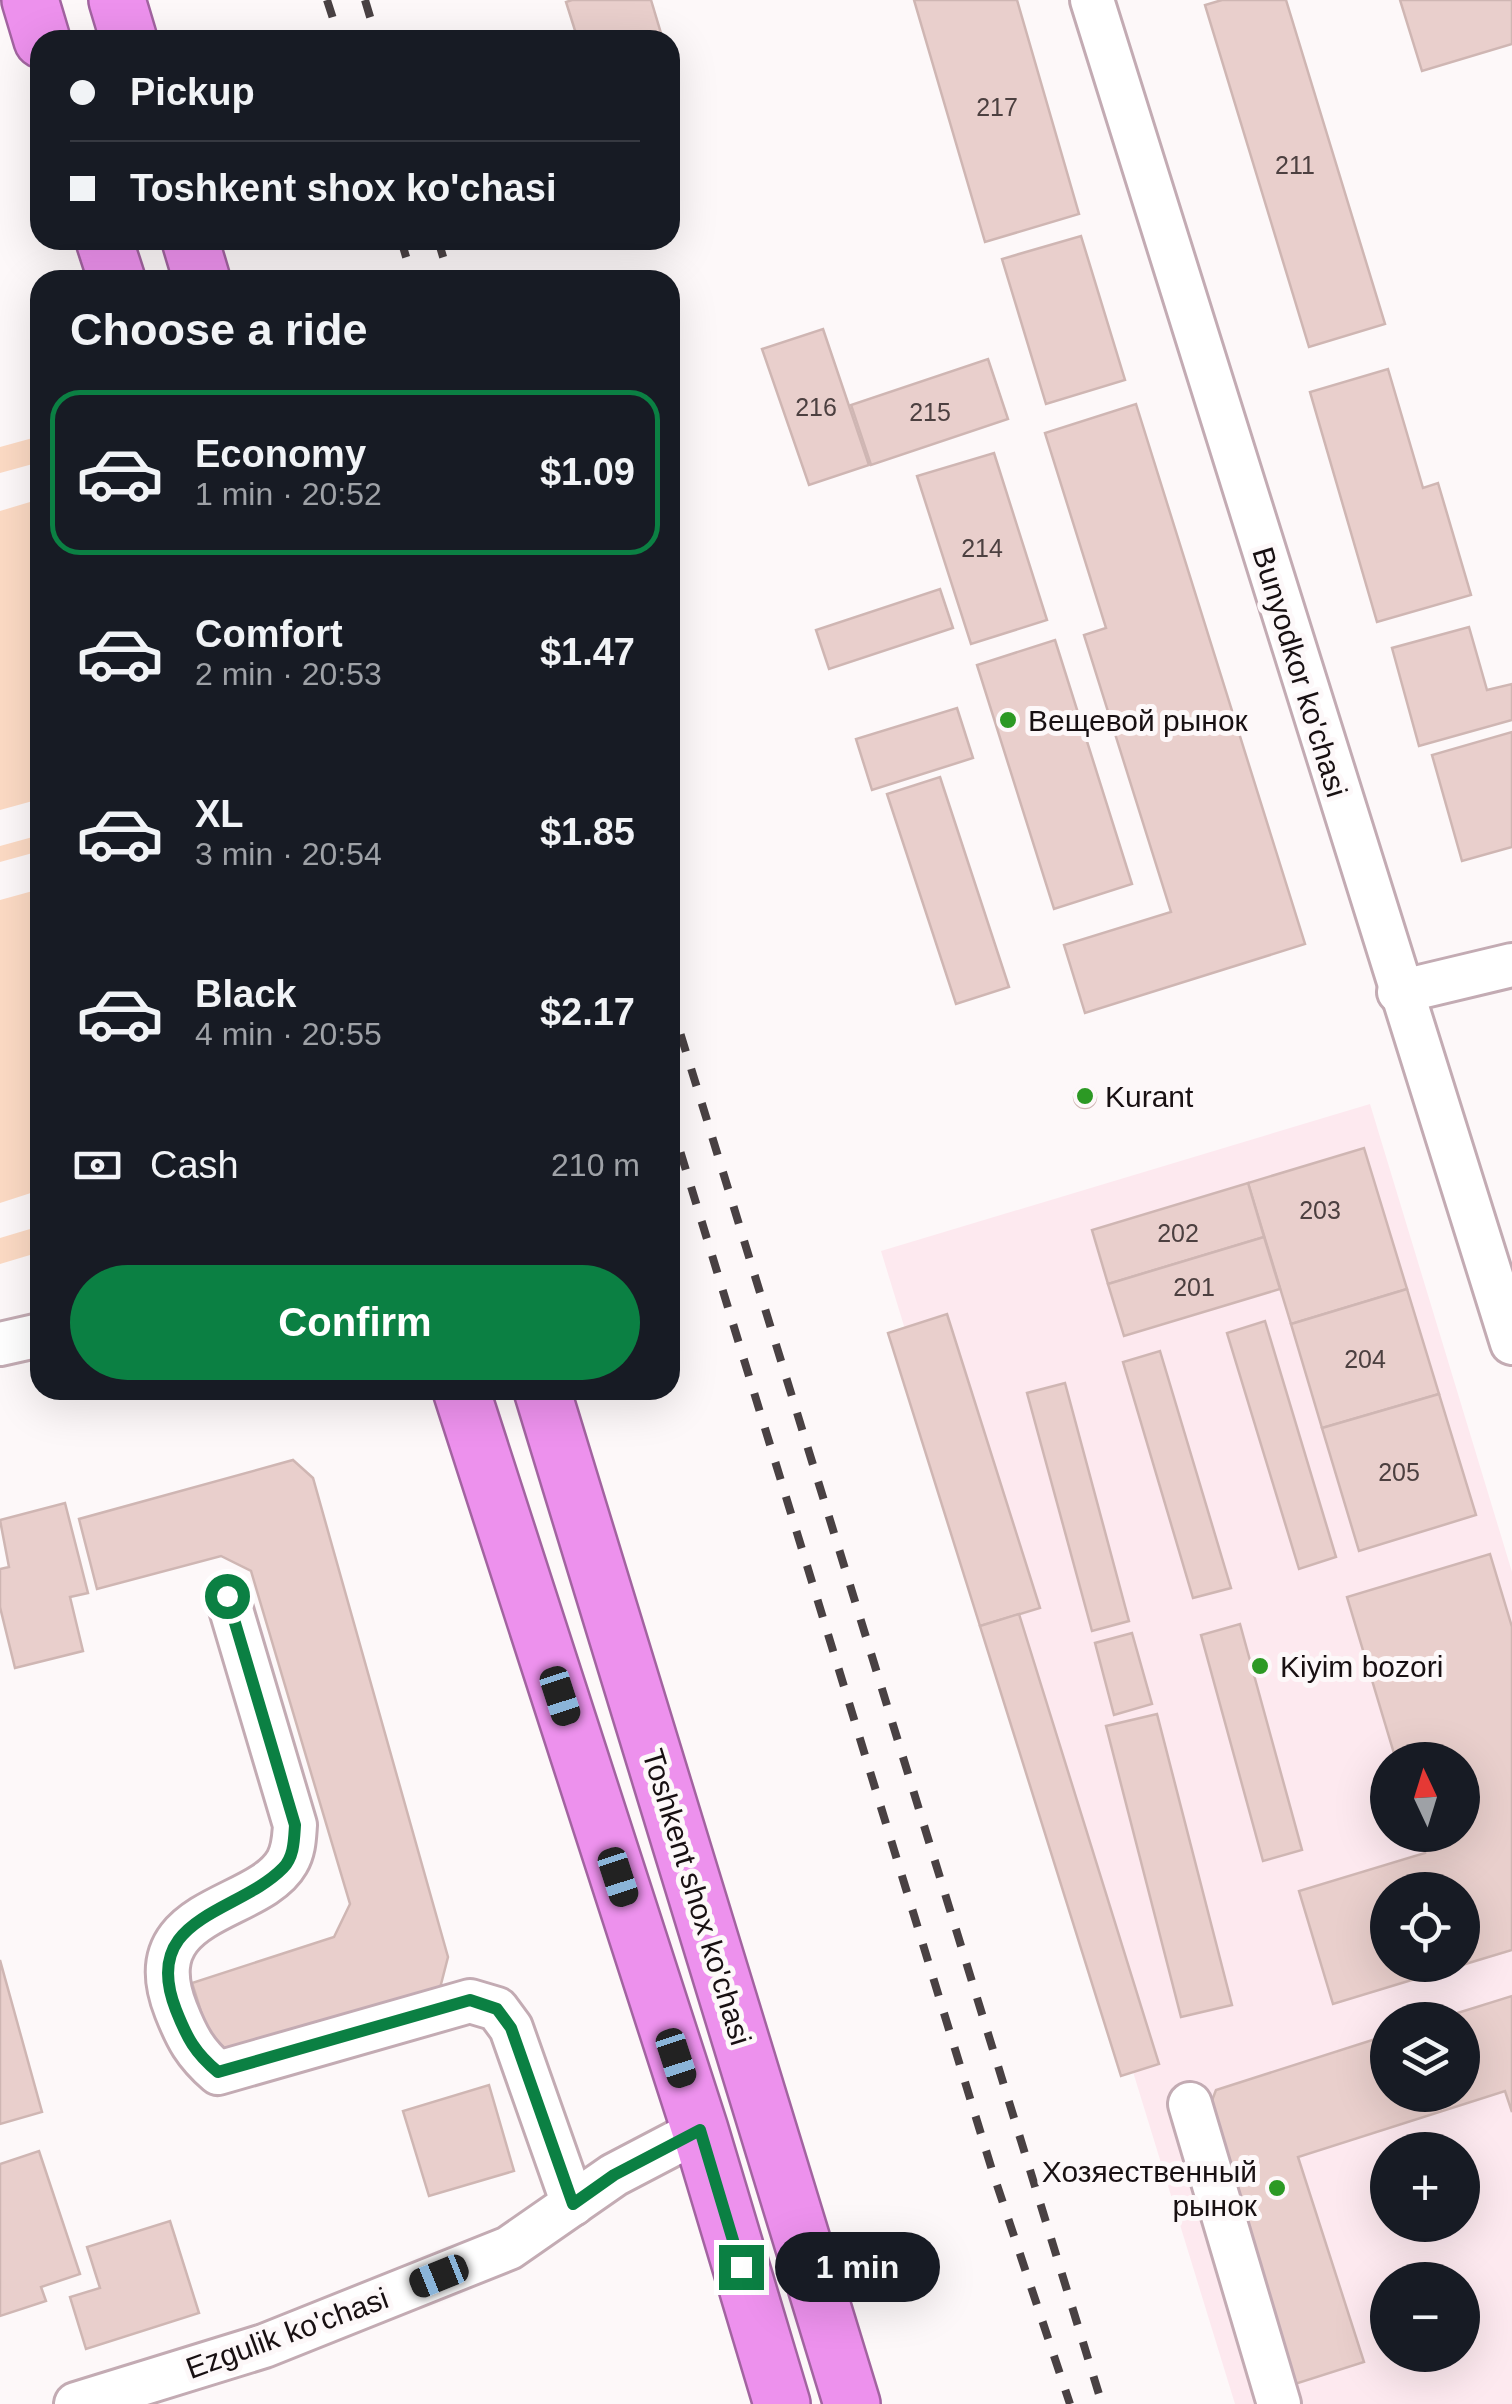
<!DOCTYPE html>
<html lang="en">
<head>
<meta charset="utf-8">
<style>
	:root { --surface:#171b24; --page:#242831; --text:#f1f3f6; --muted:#9ea1a6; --line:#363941; --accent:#0b8043 }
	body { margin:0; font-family:Helvetica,sans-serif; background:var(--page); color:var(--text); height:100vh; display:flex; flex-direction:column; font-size:38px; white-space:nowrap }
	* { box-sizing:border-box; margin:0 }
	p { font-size:32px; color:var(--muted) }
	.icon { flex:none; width:55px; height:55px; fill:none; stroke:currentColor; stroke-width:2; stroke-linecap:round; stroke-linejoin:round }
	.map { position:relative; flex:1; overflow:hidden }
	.details { position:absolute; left:30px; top:270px; width:650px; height:1130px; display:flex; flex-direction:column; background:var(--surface); border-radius:30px; box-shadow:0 10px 40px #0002 }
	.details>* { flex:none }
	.guide { position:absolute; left:30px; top:30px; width:650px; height:220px; border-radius:30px; box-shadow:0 10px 40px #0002; display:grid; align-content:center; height:220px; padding:0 40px; background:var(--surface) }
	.needle { width:65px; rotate:356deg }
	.controls { position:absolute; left:1370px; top:1742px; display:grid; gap:20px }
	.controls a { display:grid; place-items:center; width:110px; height:110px; border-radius:50%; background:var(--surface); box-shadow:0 10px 40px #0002; font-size:50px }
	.end { position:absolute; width:45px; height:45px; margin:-22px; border:12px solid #0b8043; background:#fff; box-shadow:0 0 0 5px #fff }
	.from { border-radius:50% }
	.bubble { position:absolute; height:70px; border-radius:35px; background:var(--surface); box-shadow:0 10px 40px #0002; font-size:32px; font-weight:600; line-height:70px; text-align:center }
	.car { position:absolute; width:30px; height:60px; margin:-30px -15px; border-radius:12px; box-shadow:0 0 8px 2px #0007; background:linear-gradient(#222 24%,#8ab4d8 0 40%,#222 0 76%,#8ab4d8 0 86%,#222 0) }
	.guide b { display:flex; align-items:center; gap:35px; height:95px; font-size:38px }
	.guide b+b { border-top:2px solid var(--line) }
	.guide i { width:25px; height:25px; background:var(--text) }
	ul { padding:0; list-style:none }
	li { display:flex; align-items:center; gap:30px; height:165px; margin:0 20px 15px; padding:0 20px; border:5px solid transparent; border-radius:30px }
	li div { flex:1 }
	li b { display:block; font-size:38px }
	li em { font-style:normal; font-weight:600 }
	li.current { border-color:var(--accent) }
	li>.icon { width:90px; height:90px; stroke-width:1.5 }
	h2 { padding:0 40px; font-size:45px; line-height:120px }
	.pay { display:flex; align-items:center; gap:25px; height:110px; padding:0 40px; font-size:38px }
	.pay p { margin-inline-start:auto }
	.cta { display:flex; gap:20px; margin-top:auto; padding:20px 40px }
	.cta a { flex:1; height:115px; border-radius:60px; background:var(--accent); color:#fff; font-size:40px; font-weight:600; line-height:115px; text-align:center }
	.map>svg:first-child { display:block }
	.built { fill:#fde9ef; fill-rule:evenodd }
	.green { fill:#fcdac4 }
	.building { fill:#e9cfcc; stroke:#cfb6b3; stroke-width:2.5 }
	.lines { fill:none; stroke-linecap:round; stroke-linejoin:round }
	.minor-casing { stroke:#c3abb3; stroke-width:48 }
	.highway-casing { stroke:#a264a0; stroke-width:60 }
	.minor { stroke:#fff; stroke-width:42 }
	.highway { stroke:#ed91ed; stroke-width:55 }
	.rail { stroke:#494143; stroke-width:8; stroke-dasharray:18 18; stroke-linecap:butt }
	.route { stroke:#0b8043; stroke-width:12 }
	.poi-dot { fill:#2c9924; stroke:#fdf8f9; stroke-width:4 }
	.labels { text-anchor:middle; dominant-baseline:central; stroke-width:10; stroke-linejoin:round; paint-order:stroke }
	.number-label { font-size:25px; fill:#4c4040 }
	.street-label { font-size:30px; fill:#181012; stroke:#fdf8f9 }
	.poi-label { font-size:30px; fill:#181012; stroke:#fdf8f9; text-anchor:start }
</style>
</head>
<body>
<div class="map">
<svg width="1512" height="2404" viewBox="0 0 1512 2404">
	<rect width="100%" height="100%" fill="#fdf8f9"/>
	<path class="built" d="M1370,1104L1512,1572V2404H1235L881,1251ZM1388,1760H1462V1835H1388ZM1388,1890H1462V1965H1388ZM1388,2020H1462V2095H1388ZM1388,2150H1462V2225H1388ZM1388,2280H1462V2355H1388Z"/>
	<g class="green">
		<path d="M40,436V462L0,473V447Z"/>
		<path d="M40,499V799L0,810V511Z"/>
		<path d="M40,835V851L0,862V846Z"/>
		<path d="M40,889V1190L0,1203V900Z"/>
		<path d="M40,1226V1252L0,1264V1238Z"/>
	</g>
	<g class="building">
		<path d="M572,0H651L663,40H578L566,2Z"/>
		<path d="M914,0H1017L1079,214L985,242Z"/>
		<path d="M1222,0H1286L1385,324L1309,347L1205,5Z"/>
		<path d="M1400,0H1512V44L1422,71Z"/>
		<path d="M1081,236L1125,380L1046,404L1002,259Z"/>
		<path d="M823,329L869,465L809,485L762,349Z"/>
		<path d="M988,359L1008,419L871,465L851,405Z"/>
		<path d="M1388,369L1423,488L1438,483L1471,595L1377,622L1310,392Z"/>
		<path d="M1136,404L1305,944L1085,1013L1064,945L1171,912L1084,635L1106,628L1045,433Z"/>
		<path d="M994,453L1047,620L971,644L917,476Z"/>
		<path d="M940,589L953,628L829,669L816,630Z"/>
		<path d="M1469,627L1487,690L1512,684V720L1419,746L1392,648Z"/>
		<path d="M1055,640L1132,884L1054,909L977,665Z"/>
		<path d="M957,708L973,758L872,790L856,739Z"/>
		<path d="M1512,732V847L1462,861L1432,755Z"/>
		<path d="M940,777L1009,987L956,1004L887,794Z"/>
		<circle cx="1085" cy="1097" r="11"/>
		<path d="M1364,1148L1407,1289L1291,1324L1248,1183Z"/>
		<path d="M1248,1183L1264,1237L1108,1284L1092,1230Z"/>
		<path d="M1264,1237L1280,1289L1124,1336L1108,1284Z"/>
		<path d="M1407,1289L1439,1394L1322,1428L1291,1324Z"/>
		<path d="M947,1314L1040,1608L980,1626L888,1333Z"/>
		<path d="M1265,1321L1336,1557L1299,1569L1227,1333Z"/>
		<path d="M1160,1351L1231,1588L1193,1598L1123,1362Z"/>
		<path d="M1065,1383L1129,1621L1092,1631L1027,1393Z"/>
		<path d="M1439,1394L1476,1515L1359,1551L1322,1428Z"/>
		<path d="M293,1460L313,1478L448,1957L439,1992L217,2062L192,1983L334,1937L350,1904L251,1571L221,1556L97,1589L79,1519Z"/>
		<path d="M65,1503L88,1593L70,1597L83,1651L15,1668L0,1607V1569L9,1567L0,1520Z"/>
		<path d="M1490,1554L1512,1627V1950L1462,1965V1890H1388V1965H1461L1333,2004L1299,1891L1425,1853L1419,1835H1462V1760H1396L1347,1597Z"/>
		<path d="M1019,1614L1159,2064L1121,2076L980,1626Z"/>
		<path d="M1240,1624L1302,1850L1263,1861L1201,1635Z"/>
		<path d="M1132,1633L1152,1704L1114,1715L1095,1643Z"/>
		<path d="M1157,1714L1232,2005L1181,2017L1106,1726Z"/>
		<path d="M0,1960L42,2112L0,2124Z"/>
		<path d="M1512,1996V2112L1505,2091L1298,2157L1364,2362L1295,2384L1208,2111L1216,2090L1388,2035V2095H1462V2020H1435Z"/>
		<path d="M489,2085L514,2171L429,2196L403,2111Z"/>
		<path d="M39,2151L80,2274L41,2287L46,2301L0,2316V2164Z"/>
		<path d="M170,2221L199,2313L86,2349L70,2297L100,2288L87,2247Z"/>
	</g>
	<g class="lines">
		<defs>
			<g id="minor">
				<path d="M1092,0L1512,1343"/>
				<path d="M1399,992L1512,965"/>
				<path d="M0,1344L40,1335"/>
				<path d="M227,1596L295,1825C294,1838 294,1850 287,1862C258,1913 135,1906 176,2010C187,2038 195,2053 218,2073L470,2001L497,2009L511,2028L573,2204"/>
				<path d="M1190,2104L1279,2404"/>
				<path d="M76,2404L264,2346L509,2248L614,2175L700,2130"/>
			</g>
			<g id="highway">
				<path d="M30,0L42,40"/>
				<path d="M117,0L129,40"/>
				<path d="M104,240L117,280"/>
				<path d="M190,240L202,280"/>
				<path d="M461,1390L700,2130L782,2404"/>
				<path d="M542,1390L852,2404"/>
			</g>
		</defs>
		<use href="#minor" class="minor-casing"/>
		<use href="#highway" class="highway-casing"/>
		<use href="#minor" class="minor"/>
		<use href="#highway" class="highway"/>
		<g class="rail">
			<path d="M327,0L340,40"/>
			<path d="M365,0L377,40"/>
			<path d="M401,240L413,280"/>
			<path d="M438,240L450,280"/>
			<path d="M670,1000L1102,2404"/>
			<path d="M670,1118L992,2170L1070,2404"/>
		</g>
	</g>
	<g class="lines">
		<path class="route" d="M227,1596L295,1825C294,1840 294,1857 283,1868C238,1914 139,1916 176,2010C187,2038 195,2053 218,2072L470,2000L497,2009L511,2028L573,2204L614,2175L700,2130L741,2267"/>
	</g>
	<g class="poi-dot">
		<circle cx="1008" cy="720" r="10"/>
		<circle cx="1085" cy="1096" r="10"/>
		<circle cx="1260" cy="1666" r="10"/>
		<circle cx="1277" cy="2188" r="10"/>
	</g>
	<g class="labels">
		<g class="number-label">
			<text x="997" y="107">217</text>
			<text x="1295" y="165">211</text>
			<text x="816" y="407">216</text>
			<text x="930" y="412">215</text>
			<text x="982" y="548">214</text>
			<text x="1320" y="1210">203</text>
			<text x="1178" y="1233">202</text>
			<text x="1194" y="1287">201</text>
			<text x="1365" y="1359">204</text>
			<text x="1399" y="1472">205</text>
		</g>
		<g class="street-label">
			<text transform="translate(1300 672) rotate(73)">Bunyodkor ko'chasi</text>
			<text transform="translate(697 1897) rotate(73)">Toshkent shox ko'chasi</text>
			<text transform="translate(287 2333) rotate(-20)">Ezgulik ko'chasi</text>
		</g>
		<g class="poi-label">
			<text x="1028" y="720">Вещевой рынок</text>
			<text x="1105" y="1096">Kurant</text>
			<text x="1280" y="1666">Kiyim bozori</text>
			<text x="1257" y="2171" text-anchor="end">Хозяественный<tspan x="1257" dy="34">рынок</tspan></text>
		</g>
	</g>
</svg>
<div class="controls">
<a><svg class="needle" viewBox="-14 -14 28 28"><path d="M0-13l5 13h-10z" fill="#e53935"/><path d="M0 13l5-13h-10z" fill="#9ea1a6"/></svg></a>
<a><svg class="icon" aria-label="locate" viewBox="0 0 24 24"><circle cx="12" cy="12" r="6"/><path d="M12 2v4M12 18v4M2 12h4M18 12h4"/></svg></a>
<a><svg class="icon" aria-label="layers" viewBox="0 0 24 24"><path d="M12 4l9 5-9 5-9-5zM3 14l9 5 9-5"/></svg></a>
<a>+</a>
<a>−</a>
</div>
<i class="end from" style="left:227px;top:1596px"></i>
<i class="end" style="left:741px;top:2267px"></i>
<div class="bubble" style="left:775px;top:2232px;width:165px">1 min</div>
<i class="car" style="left:560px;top:1696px;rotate:162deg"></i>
<i class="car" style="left:618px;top:1877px;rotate:162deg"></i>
<i class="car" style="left:676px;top:2058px;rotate:162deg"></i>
<i class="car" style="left:439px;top:2276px;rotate:248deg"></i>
<div class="guide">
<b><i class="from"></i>Pickup</b>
<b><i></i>Toshkent shox ko'chasi</b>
</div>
<section class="details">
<h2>Choose a ride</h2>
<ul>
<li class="current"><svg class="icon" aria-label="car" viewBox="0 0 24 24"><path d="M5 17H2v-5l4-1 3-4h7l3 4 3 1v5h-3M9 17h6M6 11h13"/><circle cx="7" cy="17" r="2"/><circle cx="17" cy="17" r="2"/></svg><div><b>Economy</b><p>1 min · 20:52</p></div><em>$1.09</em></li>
<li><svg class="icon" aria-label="car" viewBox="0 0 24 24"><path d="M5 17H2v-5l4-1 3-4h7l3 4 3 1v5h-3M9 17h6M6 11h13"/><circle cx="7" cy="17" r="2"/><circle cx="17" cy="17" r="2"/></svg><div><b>Comfort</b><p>2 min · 20:53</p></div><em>$1.47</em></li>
<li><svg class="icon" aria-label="car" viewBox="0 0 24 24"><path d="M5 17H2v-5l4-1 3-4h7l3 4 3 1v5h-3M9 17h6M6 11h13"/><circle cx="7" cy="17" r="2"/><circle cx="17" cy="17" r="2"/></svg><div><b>XL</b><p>3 min · 20:54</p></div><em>$1.85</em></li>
<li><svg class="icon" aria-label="car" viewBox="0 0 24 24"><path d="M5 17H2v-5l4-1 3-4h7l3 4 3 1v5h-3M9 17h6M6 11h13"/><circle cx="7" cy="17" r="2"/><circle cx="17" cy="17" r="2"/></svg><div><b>Black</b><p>4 min · 20:55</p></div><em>$2.17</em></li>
</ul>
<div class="pay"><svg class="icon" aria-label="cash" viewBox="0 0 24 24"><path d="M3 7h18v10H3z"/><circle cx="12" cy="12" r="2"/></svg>Cash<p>210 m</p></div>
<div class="cta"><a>Confirm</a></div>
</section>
</div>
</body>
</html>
